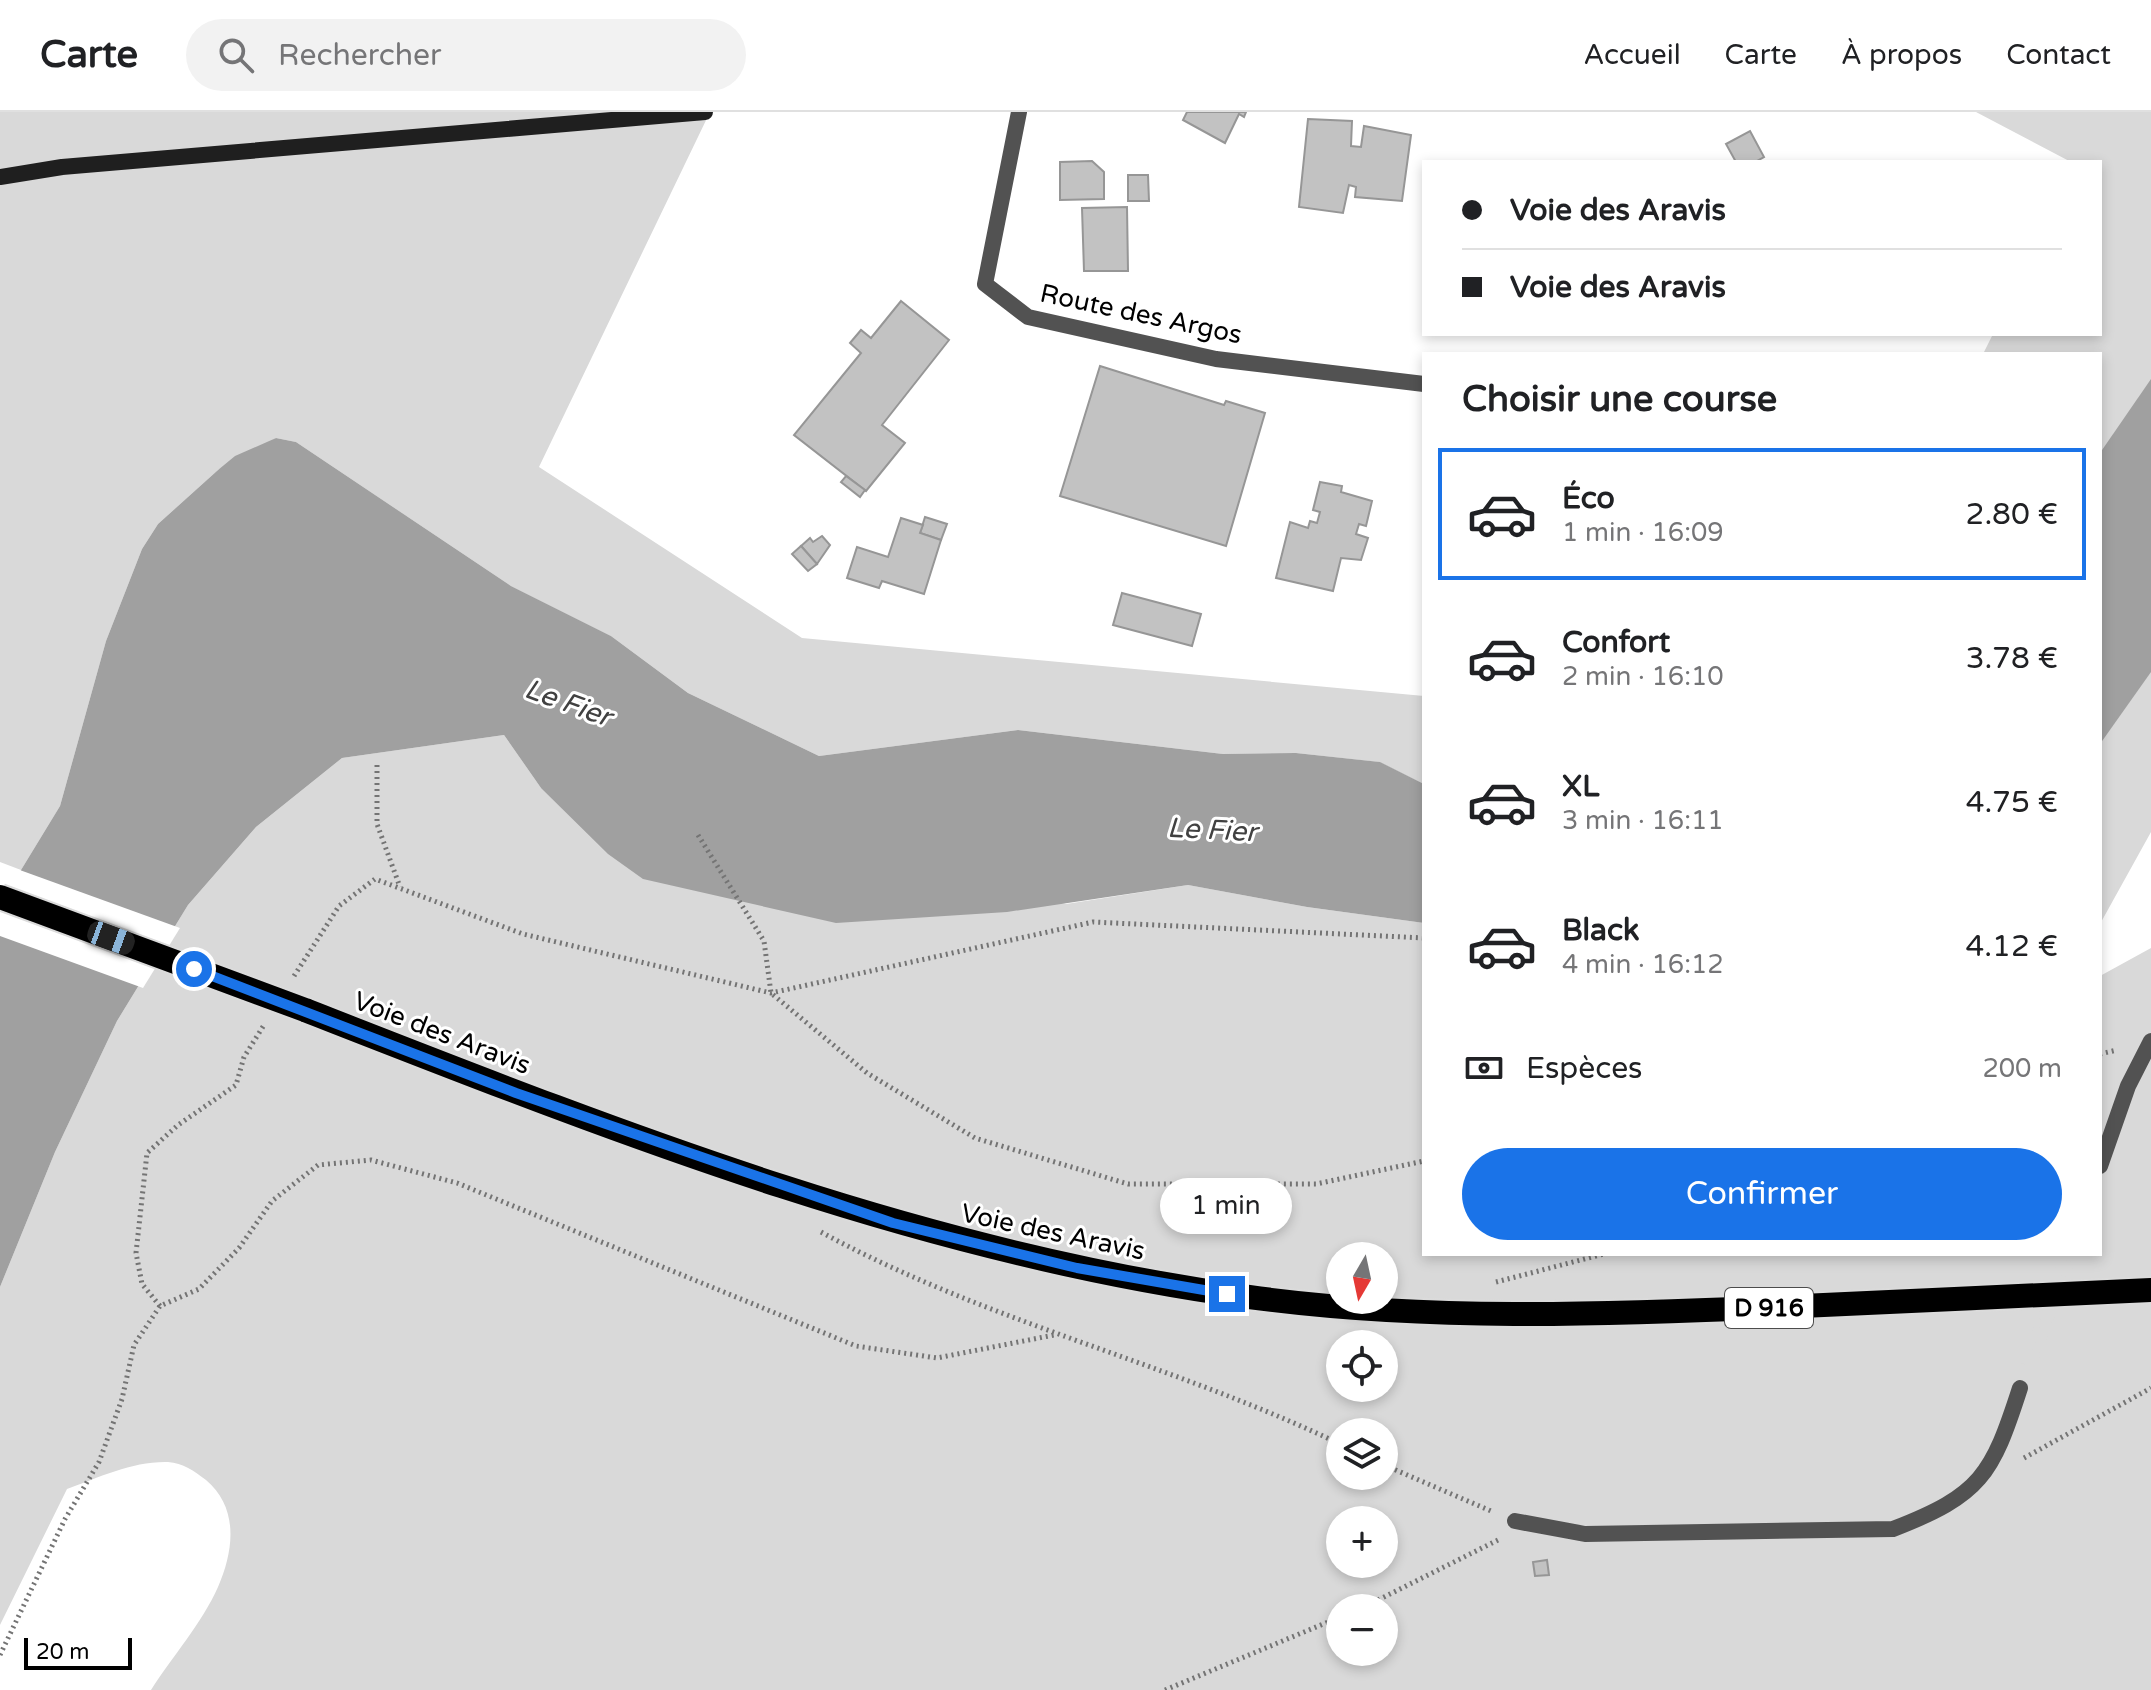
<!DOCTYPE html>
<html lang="fr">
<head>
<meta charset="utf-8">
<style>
	:root { --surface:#fff; --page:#f2f2f2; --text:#202124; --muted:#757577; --line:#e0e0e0; --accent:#1a73e8 }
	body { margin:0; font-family:"Varela Round",sans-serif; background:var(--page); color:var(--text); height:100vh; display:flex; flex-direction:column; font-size:30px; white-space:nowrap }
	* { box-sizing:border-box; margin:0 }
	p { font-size:26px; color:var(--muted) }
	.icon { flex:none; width:44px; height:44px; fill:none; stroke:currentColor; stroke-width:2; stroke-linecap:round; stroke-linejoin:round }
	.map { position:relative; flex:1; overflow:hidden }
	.side { position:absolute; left:1422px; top:240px; width:680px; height:904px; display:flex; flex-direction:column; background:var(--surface); border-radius:0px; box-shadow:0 4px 12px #0003 }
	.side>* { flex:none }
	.guide { position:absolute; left:1422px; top:48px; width:680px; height:176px; border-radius:0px; box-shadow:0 4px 12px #0003; display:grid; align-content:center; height:176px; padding:0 40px; background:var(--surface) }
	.needle { width:52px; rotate:189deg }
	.tools { position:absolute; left:1326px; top:1130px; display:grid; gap:16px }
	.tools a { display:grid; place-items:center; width:72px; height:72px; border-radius:50%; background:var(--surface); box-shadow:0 4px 12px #0003; font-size:40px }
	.scale { position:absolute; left:24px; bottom:20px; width:108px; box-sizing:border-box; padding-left:8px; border:4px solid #000; border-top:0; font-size:22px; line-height:28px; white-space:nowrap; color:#000; -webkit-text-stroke:6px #fff; paint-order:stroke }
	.end { position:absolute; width:36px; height:36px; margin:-18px; border:10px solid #1a73e8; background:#fff; box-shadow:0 0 0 4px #fff }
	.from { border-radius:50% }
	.bubble { position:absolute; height:56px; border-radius:28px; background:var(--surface); box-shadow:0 4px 12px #0003; font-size:26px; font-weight:600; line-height:56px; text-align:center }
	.car { position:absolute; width:24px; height:48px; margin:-24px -12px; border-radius:10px; box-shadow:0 0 6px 2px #0007; background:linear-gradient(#222 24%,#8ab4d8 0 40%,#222 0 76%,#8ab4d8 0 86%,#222 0) }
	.guide b { display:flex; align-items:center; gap:28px; height:76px; font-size:30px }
	.guide b+b { border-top:2px solid var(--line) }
	.guide i { width:20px; height:20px; background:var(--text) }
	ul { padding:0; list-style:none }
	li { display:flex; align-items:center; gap:24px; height:132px; margin:0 16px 12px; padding:0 24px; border:4px solid transparent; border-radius:0px }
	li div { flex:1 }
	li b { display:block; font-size:30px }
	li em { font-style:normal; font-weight:600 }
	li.selected { border-color:var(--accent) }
	li>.icon { width:72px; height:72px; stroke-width:1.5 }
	h2 { padding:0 40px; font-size:36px; line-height:96px }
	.pay { display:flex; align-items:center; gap:20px; height:88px; padding:0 40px; font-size:30px }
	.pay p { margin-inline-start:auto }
	.cta { display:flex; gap:16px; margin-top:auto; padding:16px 40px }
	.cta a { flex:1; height:92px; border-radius:48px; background:var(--accent); color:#fff; font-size:32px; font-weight:600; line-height:92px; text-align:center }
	header { display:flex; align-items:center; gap:48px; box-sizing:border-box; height:112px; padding:0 40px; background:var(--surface); border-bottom:2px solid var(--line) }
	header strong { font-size:38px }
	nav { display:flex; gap:44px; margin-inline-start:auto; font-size:28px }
	.search { width:560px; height:72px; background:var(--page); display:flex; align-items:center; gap:20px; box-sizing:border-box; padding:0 28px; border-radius:44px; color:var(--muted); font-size:30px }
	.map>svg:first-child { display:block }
	.green { fill:#d9d9d9; fill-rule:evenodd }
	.water { fill:#a0a0a0 }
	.pier { fill:#fff }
	.building { fill:#c2c2c2; stroke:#969696; stroke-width:2 }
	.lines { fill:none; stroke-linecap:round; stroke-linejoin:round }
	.street-tunnel { stroke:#d9d9d9; stroke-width:16; stroke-dasharray:16 8; stroke-linecap:butt }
	.highway-casing { stroke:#dbdbdb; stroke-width:28 }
	.path { stroke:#747474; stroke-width:5; stroke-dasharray:2 4; stroke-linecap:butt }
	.street { stroke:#525252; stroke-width:16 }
	.secondary { stroke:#1f1f1f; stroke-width:16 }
	.highway { stroke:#000; stroke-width:24 }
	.highway-bridge-casing { stroke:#dbdbdb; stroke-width:28; stroke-linecap:butt }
	.highway-bridge { stroke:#000; stroke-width:24 }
	.route { stroke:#1a73e8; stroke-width:10 }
	.labels { text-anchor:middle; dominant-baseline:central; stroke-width:6; stroke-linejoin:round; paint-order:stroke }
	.shield { fill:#fff; stroke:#4c4c4c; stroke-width:2 }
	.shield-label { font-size:24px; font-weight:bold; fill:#000 }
	.street-label { font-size:26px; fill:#000; stroke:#fff }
	.water-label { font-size:28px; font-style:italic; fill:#414141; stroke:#fff }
</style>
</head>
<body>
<header>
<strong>Carte</strong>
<div class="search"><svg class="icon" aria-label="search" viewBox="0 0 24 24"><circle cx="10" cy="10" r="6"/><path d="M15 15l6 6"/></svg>Rechercher</div>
<nav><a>Accueil</a><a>Carte</a><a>À propos</a><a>Contact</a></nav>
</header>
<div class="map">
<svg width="2151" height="1578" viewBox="0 0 2151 1578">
	<rect width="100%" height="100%" fill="#fff"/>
	<g class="green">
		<path d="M0,0H710L539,355L802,526L1424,584V672L1379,650L1296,641L1223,642L1018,618L819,644L688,581L611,524L511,474L296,330L276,326L218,358L158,412L142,437L106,529L60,694L21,758L0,750Z"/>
		<path d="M1976,0H2151V720L2100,812V242H1983L1993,222H2100V50H2071Z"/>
		<path d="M504,623L541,676L1066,792L1188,773L1307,795L1424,811V1142H2100V864L2151,836V1578H151C172,1545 202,1511 218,1475C234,1438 239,1396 206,1368C194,1359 183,1351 168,1350C133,1349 100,1365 67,1377L0,1513V1175L55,1040L117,909L188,793L256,715L342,646ZM1340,1144H1384V1188H1340ZM1340,1232H1384V1276H1340ZM1340,1320H1384V1364H1340ZM1340,1408H1384V1452H1340ZM1340,1496H1384V1540H1340Z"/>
	</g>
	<g class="water">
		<path d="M2151,267V560L2100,632V341Z"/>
		<path d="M276,326L296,330L511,474L611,524L688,581L819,644L1018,618L1223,642L1296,641L1380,650L1424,672V811L1307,795L1188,773L1007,800L836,811L643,767L608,742L541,676L504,623L342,646L256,715L188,793L117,909L55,1040L0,1175V803L21,758L60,694L106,529L142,437L158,412L218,358L235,344Z"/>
	</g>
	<path class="pier" d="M17,757L180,816L143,876L0,824V794Z"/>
	<g class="building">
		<path d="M1187,0H1246L1244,5L1239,2L1225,31L1183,8Z"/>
		<path d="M1308,7L1352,9L1351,34L1361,35L1364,14L1411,23L1402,89L1355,85L1356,75L1349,73L1343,101L1299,95Z"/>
		<path d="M1750,19L1764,45L1755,50H1736L1726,32Z"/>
		<path d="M1092,49L1104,60V87L1060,88V50Z"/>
		<path d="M1128,63H1148L1149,89H1128Z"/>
		<path d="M1127,95L1128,159H1084L1082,96Z"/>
		<path d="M901,189L949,228L882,313L905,331L866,379L794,323L861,241L850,231L861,218L871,226Z"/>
		<path d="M1100,254L1224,293L1226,289L1265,301L1226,434L1060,384Z"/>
		<path d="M846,364L865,378L860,385L841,370Z"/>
		<path d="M1320,370L1342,374L1341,380L1372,389L1366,414L1359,412L1356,422L1368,426L1361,448L1341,446L1333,479L1276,466L1290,410L1308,416L1310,409L1317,411L1320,400L1313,398Z"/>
		<path d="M925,405L947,412L941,428L920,421Z"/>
		<path d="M901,406L923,413L920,421L941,428L924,482L882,469L879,476L847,466L857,435L888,445Z"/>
		<path d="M822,424L830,433L817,452L801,434L810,426L813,430Z"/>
		<path d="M801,434L817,452L808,459L792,442Z"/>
		<path d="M1122,481L1201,502L1192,534L1113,513Z"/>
		<path d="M1547,1448L1549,1463L1535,1464L1533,1450Z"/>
	</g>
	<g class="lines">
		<path class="street-tunnel" d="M2020,1276L2069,1142"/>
		<defs>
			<path id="highway" d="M305,898C612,1018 920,1141 1249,1185C1425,1209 1603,1203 1780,1195C1904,1189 2027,1184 2151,1178"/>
		</defs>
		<use href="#highway" class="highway-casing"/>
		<g class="path">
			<path d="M377,653V712L400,775"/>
			<path d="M698,723L764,829L771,881L867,961L975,1026L1128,1072H1316L1424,1049"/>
			<path d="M294,864L339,794L375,767L523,822L771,881L1093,810L1424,826"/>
			<path d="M2100,942L2117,938"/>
			<path d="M821,1120C986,1210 1171,1251 1340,1332"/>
			<path d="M1496,1170L1604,1142"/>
			<path d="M160,1194L142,1172L136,1141L147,1041L178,1013L236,973L244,945L264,913"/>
			<path d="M2024,1346L2151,1276"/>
			<path d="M1384,1353L1491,1399"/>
			<path d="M1362,1496L1500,1427"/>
			<path d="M0,1543L65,1407L99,1350L122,1287L134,1233L160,1194L199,1177L239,1136L272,1089L318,1053L371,1048L457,1071L856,1234L937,1246L1054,1223"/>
			<path d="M1165,1578L1340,1505"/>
		</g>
		<g class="street">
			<path d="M1019,0L985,172L1028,205L1216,247L1424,272"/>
			<path d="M2100,1054L2128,974L2151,929"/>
			<path d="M1515,1409L1585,1422L1893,1417C1981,1383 1992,1363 2020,1276"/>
		</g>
		<path class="secondary" d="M0,65L62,55L705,0"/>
		<use href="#highway" class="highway"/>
		<defs>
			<path id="highway-bridge" d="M0,785L305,898"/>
		</defs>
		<use href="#highway-bridge" class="highway-bridge-casing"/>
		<use href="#highway-bridge" class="highway-bridge"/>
	</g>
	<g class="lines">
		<path class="route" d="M194,857L516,981L893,1111L1077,1156L1227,1182"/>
	</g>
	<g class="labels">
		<rect class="shield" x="1725" y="1176" width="88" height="40" rx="6"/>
		<g class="shield-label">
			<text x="1769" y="1196">D 916</text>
		</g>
		<g class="street-label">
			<text transform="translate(1141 202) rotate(12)">Route des Argos</text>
			<text transform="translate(442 921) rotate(21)">Voie des Aravis</text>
			<text transform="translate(1053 1120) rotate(12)">Voie des Aravis</text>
		</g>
		<g class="water-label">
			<text transform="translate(568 591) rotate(20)">Le Fier</text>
			<text transform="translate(1212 718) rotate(3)">Le Fier</text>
		</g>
	</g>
</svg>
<div class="tools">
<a><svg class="needle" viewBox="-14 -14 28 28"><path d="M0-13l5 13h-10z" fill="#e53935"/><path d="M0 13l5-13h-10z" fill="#757577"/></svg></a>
<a><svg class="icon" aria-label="locate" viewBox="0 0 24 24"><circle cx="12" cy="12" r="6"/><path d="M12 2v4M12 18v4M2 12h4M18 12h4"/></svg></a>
<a><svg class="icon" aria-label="layers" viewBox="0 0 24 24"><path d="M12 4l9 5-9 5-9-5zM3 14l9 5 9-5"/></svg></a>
<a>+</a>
<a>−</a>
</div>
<div class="scale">20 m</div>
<i class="end from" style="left:194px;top:857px"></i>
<i class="end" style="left:1227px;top:1182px"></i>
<div class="bubble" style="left:1160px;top:1066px;width:132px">1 min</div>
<i class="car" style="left:111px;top:826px;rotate:110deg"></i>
<div class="guide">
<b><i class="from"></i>Voie des Aravis</b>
<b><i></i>Voie des Aravis</b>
</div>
<section class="side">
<h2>Choisir une course</h2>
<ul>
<li class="selected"><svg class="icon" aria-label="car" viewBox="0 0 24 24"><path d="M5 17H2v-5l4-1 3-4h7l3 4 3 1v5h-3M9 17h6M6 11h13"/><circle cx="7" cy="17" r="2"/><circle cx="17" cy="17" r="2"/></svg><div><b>Éco</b><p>1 min · 16:09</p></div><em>2.80 €</em></li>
<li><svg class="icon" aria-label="car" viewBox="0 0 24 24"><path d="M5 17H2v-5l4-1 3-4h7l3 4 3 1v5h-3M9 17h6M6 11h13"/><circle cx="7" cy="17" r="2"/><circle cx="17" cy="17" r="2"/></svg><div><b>Confort</b><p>2 min · 16:10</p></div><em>3.78 €</em></li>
<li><svg class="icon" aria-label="car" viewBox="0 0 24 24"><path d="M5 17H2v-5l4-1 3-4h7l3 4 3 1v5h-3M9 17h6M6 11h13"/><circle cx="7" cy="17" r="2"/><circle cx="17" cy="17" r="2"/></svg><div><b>XL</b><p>3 min · 16:11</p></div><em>4.75 €</em></li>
<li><svg class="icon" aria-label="car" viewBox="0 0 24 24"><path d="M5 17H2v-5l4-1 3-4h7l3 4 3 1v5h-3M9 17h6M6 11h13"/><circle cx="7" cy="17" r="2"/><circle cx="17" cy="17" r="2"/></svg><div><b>Black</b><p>4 min · 16:12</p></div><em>4.12 €</em></li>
</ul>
<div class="pay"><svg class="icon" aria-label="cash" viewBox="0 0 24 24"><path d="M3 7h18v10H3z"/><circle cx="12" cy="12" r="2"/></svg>Espèces<p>200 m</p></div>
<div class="cta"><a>Confirmer</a></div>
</section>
</div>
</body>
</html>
